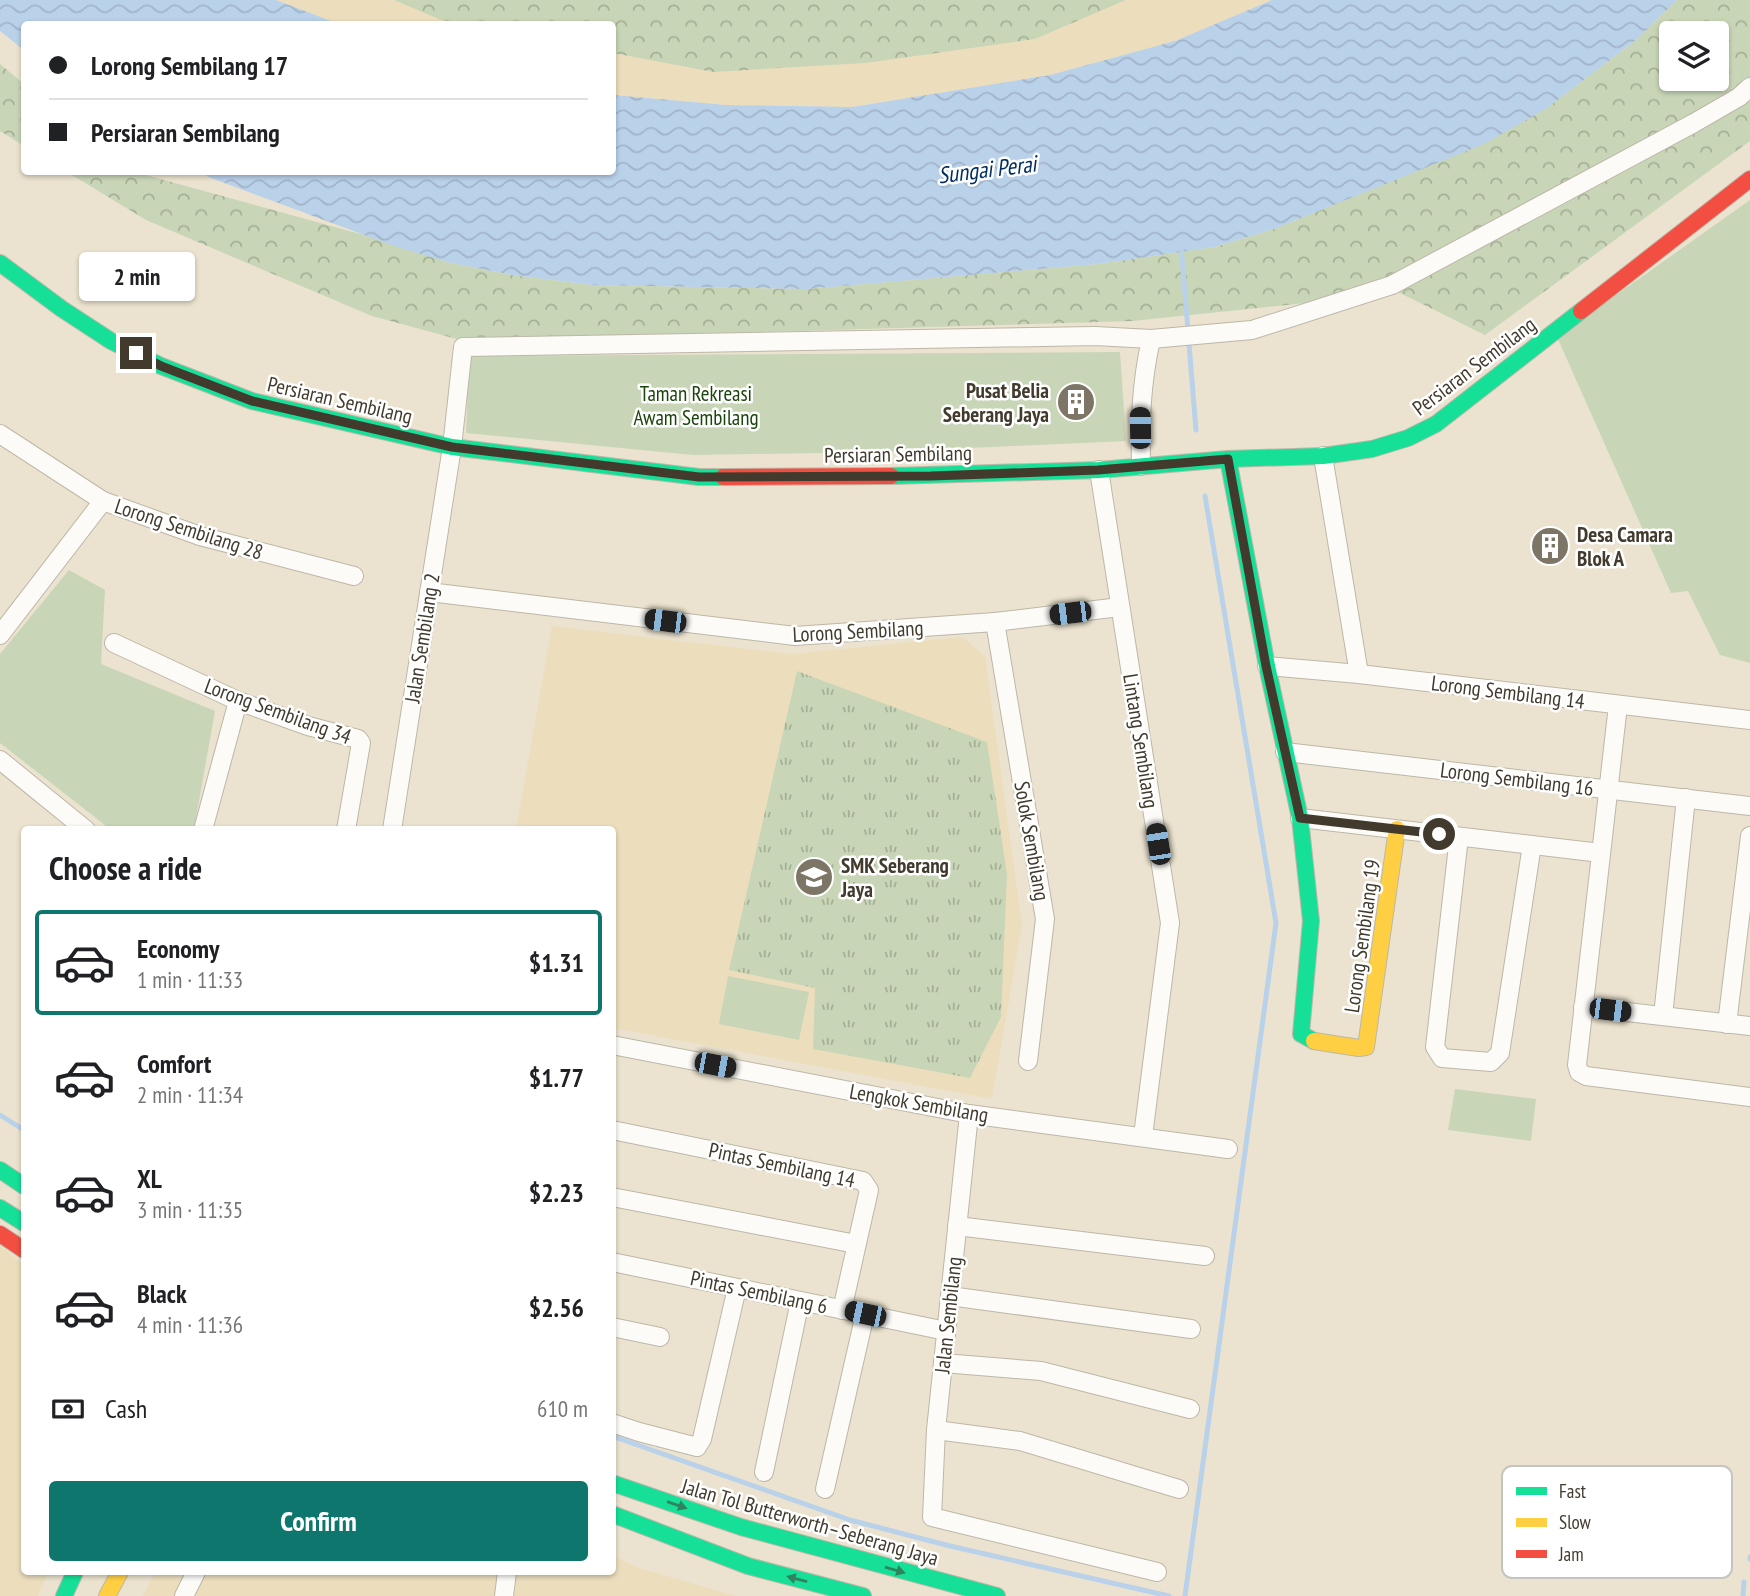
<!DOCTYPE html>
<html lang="en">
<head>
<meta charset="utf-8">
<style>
	:root { --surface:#fff; --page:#f2f2f2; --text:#202124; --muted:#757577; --line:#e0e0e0; --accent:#0f766e }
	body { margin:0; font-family:"PT Sans Narrow",sans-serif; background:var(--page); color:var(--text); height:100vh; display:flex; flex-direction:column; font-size:26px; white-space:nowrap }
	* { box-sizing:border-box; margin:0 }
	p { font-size:23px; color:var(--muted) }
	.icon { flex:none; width:38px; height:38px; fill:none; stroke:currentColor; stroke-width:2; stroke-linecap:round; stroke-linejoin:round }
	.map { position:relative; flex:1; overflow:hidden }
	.sheet { position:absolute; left:21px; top:826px; width:595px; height:749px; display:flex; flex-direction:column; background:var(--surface); border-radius:7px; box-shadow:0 2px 5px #0004 }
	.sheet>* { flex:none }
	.hud { position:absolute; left:21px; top:21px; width:595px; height:154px; border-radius:7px; box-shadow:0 2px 5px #0004; display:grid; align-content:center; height:154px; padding:0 28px; background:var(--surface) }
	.buttons { position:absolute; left:1659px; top:21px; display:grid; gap:14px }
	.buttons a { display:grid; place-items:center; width:70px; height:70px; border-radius:7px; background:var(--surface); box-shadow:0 2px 5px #0004; font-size:35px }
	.end { position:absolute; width:32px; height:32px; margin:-16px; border:9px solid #423b2d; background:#fff; box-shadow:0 0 0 4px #fff }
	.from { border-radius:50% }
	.bubble { position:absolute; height:49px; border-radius:7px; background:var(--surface); box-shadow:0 2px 5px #0004; font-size:23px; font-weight:600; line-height:49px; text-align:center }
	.car { position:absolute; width:21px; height:42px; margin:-21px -10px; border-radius:9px; box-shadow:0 0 5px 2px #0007; background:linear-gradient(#222 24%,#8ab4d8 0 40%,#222 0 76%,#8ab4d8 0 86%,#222 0) }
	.hud b { display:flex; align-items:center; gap:24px; height:66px; font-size:26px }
	.hud b+b { border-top:2px solid var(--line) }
	.hud i { width:18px; height:18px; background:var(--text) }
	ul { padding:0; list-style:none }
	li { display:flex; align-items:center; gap:21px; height:105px; margin:0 14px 10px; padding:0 14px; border:4px solid transparent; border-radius:7px }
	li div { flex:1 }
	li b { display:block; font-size:26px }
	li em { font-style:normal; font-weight:600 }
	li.active { border-color:var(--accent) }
	li>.icon { width:63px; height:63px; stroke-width:1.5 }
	h2 { padding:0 28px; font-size:32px; line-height:84px }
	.pay { display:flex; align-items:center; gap:18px; height:77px; padding:0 28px; font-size:26px }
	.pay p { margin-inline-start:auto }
	.button { display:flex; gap:14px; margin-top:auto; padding:14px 28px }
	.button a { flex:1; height:80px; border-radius:7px; background:var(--accent); color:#fff; font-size:28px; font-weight:600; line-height:80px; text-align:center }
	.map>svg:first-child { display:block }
	.built { fill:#ecdebd }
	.grass { fill:url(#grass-tufts) }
	.forest { fill:url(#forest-crowns); fill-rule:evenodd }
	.park { fill:#c8d6b7 }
	.water { fill:url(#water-waves) }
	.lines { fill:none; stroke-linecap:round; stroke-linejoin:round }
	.stream { stroke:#bad1ea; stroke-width:5 }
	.street-casing { stroke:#bdb7a8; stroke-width:20 }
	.fast-casing { stroke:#bdb7a8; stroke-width:18 }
	.slow-casing { stroke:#bdb7a8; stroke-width:18 }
	.jam-casing { stroke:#bdb7a8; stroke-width:18 }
	.street { stroke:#fcfbf8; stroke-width:18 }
	.fast { stroke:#16e098; stroke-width:16 }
	.slow { stroke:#ffcf43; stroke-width:16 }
	.jam { stroke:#f24e42; stroke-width:16 }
	.oneway { fill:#2e855d }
	.route { stroke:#423b2d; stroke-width:9 }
	.labels { text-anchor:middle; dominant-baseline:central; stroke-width:5; stroke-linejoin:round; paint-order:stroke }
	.street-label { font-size:21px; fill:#423b2d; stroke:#fff }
	.poi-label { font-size:21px; font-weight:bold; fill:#423b2d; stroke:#fff; text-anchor:start }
	.park-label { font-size:21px; fill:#1a460c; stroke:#fff }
	.water-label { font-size:23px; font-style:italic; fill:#012f60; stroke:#fff }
	.key { fill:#fff; stroke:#c6c4c0; stroke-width:2 }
	.key-label { font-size:19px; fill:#423b2d }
</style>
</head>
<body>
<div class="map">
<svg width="1750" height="1596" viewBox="0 0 1750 1596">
	<defs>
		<pattern id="grass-tufts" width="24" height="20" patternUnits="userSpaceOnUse" patternTransform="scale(1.75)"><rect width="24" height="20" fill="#c8d6b7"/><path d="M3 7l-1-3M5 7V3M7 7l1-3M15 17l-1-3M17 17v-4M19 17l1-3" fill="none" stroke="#a4af95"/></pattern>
		<pattern id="forest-crowns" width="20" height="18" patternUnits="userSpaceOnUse" patternTransform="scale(1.75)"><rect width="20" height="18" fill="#c8d6b7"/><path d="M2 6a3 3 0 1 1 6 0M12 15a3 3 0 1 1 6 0" fill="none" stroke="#a4af95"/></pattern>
		<pattern id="water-waves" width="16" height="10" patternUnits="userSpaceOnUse" patternTransform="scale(1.75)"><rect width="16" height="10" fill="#bad1ea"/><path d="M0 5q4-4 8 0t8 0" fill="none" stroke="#a1b4c9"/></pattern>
	</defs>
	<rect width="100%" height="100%" fill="#ebe3cf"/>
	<g class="built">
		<path d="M276,0H1272L1175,41L1050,75L851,107L726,105L613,95L612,24H339Z"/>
		<path d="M552,626L791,654L962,637L985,656L1022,925L992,1099L613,1028L612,830H516Z"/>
		<path d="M0,1245L24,1266V1572H48L38,1596H0Z"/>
		<path d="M613,1556L639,1568L736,1596H143L155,1572H612Z"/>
	</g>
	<path class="grass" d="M797,671L987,742L1007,874L1001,1017L970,1078L813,1049L815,988L729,970Z"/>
	<g class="forest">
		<path d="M394,0H1126L1035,39L866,63L713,72L613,53L612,24H463L441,20Z"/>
		<path d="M1677,0H1750V141L1485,335L1400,293L1133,321L464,341L372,316L146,220L67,172H135L371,237L451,263L512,275L593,285L807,289L1098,264L1215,247L1274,229L1484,143L1547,108L1636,40ZM1671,33H1717V79H1671Z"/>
		<path d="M0,64L24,84V146L0,131Z"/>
	</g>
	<g class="park">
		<path d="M1750,200V663L1720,655L1688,591L1671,593L1557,337Z"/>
		<path d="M1120,352L1126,441L880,452L693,455L466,433L469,356Z"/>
		<path d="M69,570L105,590L101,664L215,711L194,829H110L0,743V654Z"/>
		<path d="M728,976L809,992L799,1040L719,1024Z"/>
		<path d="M1455,1089L1536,1099L1531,1141L1448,1130Z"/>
	</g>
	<g class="water">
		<path d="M0,0H276L339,24H24V50L0,31Z"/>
		<path d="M1272,0H1677L1636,40L1547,108L1484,144L1274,229L1215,247L1098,264L807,289L593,285L512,275L451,263L391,245L211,178L200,172H612L613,95L726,105L852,107L1050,75L1175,41Z"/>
	</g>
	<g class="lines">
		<g class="stream">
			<path d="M1181,245L1196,430"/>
			<path d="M0,1115L24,1130"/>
			<path d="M612,1436L850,1520L950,1546L1169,1596"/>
			<path d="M1750,1559V1557"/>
			<path d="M1185,1596L1276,923L1205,496"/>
			<path d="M1743,1596L1744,1582"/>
		</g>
		<defs>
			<g id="street">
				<path d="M0,434L103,501L200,536L354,576"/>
				<path d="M1323,456L1359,674"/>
				<path d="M1141,466C1140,420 1141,385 1151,339"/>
				<path d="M1099,470L1170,923L1143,1136"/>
				<path d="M429,592L795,636L995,622L1120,607"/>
				<path d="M995,622L1045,919L1028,1061"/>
				<path d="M0,635L103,501"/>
				<path d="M114,643L238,701L308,726L358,739L361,743L346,830"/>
				<path d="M1267,666L1359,674L1750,720"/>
				<path d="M1618,705L1577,1065L1579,1072L1586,1076L1750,1097"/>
				<path d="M1285,752L1750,806"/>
				<path d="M0,760L86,830"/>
				<path d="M1300,818L1601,853"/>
				<path d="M203,830L238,701"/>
				<path d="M392,830L452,447L463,347L1095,336L1151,339L1252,330L1392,285L1694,123L1739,97L1750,87"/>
				<path d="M1459,837L1435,1047L1442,1058L1491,1062L1500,1053L1532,845"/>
				<path d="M1583,1007L1750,1026"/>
				<path d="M1663,1016L1686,798"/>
				<path d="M1727,1024L1750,836"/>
				<path d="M612,1045L969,1114L1228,1149"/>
				<path d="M969,1114L936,1430L932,1517L1157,1572"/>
				<path d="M612,1130L863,1181L869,1190L842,1310"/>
				<path d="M612,1197L856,1244"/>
				<path d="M957,1226L1205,1256"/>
				<path d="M612,1262L946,1331"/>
				<path d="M950,1296L1191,1329"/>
				<path d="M612,1327L660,1337"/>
				<path d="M943,1363L1041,1371L1190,1409"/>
				<path d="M612,1423L639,1432L697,1447L702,1439L737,1288"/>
				<path d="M936,1430L1020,1441L1179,1489"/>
				<path d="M764,1472L800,1301"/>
				<path d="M825,1489L865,1314"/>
				<path d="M184,1596L196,1572"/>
				<path d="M504,1596L507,1572"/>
			</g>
			<g id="fast">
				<path d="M0,263L62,309L111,341L161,366L252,401L452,447L699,477H723"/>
				<path d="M1228,459L1267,666L1300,818L1311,921L1301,1034L1314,1041"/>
				<path d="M891,476L1099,470L1228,459L1323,456L1372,449L1408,438L1436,424L1581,311"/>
				<path d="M0,1170L24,1186"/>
				<path d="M0,1208L24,1223"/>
				<path d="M612,1483L741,1527L997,1596"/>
				<path d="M612,1514L748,1566L863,1596"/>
				<path d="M64,1596L75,1572"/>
			</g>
			<g id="slow">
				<path d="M1314,1041L1359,1048L1366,1047L1397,829"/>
				<path d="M107,1596L120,1572"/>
			</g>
			<g id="jam">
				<path d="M1581,311L1750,179"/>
				<path d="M723,477L891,476"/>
				<path d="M0,1234L24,1250"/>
			</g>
		</defs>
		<use href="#street" class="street-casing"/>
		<use href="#fast" class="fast-casing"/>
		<use href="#slow" class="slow-casing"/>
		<use href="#jam" class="jam-casing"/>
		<use href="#street" class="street"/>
		<use href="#fast" class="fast"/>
		<use href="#slow" class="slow"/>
		<use href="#jam" class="jam"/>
	</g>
	<defs><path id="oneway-solid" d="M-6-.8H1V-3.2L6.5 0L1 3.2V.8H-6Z" transform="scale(1.75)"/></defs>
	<g class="oneway">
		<use href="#oneway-solid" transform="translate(677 1505) rotate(19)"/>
		<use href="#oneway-solid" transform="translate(895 1570) rotate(16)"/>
		<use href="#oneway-solid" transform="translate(797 1579) rotate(-165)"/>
	</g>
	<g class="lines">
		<path class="route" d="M136,353L161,366L252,401L452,447L699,477L931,476L1098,470L1228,459L1266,666L1300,818L1439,834"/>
	</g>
	<defs>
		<symbol id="building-disc" viewBox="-11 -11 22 22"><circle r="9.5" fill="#7d7666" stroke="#fff"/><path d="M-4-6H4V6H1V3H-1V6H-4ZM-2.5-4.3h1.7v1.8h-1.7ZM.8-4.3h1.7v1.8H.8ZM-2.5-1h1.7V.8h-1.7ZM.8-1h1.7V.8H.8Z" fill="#fff"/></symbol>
		<symbol id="school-disc" viewBox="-11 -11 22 22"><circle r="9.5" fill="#7d7666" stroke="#fff"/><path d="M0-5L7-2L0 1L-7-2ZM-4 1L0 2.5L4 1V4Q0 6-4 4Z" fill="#fff"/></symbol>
	</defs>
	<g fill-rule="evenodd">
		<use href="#building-disc" x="1054" y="380" width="44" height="44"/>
		<use href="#building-disc" x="1528" y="524" width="44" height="44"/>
		<use href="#school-disc" x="792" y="855" width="44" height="44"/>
	</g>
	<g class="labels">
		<g class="street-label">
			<text transform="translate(1474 366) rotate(-37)">Persiaran Sembilang</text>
			<text transform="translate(340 400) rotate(13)">Persiaran Sembilang</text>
			<text transform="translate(898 454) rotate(-1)">Persiaran Sembilang</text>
			<text transform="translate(189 529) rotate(18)">Lorong Sembilang 28</text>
			<text transform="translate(858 631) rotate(-3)">Lorong Sembilang</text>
			<text transform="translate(422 638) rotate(-81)">Jalan Sembilang 2</text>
			<text transform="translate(1508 692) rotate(7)">Lorong Sembilang 14</text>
			<text transform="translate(278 711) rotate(20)">Lorong Sembilang 34</text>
			<text transform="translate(1141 741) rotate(81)">Lintang Sembilang</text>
			<text transform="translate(1517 779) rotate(7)">Lorong Sembilang 16</text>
			<text transform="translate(1032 841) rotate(80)">Solok Sembilang</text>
			<text transform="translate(1362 936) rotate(-82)">Lorong Sembilang 19</text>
			<text transform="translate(919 1103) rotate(10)">Lengkok Sembilang</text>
			<text transform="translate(782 1165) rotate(12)">Pintas Sembilang 14</text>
			<text transform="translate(759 1292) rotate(12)">Pintas Sembilang 6</text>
			<text transform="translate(948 1315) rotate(-84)">Jalan Sembilang</text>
			<text transform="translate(810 1522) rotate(16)">Jalan Tol Butterworth–Seberang Jaya</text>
		</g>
		<g class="poi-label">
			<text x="1049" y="390" text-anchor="end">Pusat Belia<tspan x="1049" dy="24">Seberang Jaya</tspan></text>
			<text x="1577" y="534">Desa Camara<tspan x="1577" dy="24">Blok A</tspan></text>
			<text x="841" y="865">SMK Seberang<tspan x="841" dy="24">Jaya</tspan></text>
		</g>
		<g class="park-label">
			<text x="696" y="393">Taman Rekreasi<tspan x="696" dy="24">Awam Sembilang</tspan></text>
		</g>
		<g class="water-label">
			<text transform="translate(987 169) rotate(-7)">Sungai Perai</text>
		</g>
	</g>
	<rect x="1502" y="1466" width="230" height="112" rx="10" class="key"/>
	<rect x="1516" y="1487" width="31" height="8" fill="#16e098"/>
	<rect x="1516" y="1518" width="31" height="9" fill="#ffcf43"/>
	<rect x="1516" y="1550" width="31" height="8" fill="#f24e42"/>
	<g class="key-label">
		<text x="1559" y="1498">Fast</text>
		<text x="1559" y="1529">Slow</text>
		<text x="1559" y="1561">Jam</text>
	</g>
</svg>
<div class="buttons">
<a><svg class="icon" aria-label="layers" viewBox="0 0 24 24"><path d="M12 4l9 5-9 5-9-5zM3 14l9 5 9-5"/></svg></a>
</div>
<i class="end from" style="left:1439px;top:834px"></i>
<i class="end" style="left:136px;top:353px"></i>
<div class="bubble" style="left:79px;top:252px;width:116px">2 min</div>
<i class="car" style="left:1140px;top:428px;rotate:359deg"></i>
<i class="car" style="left:1070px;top:613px;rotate:263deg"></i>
<i class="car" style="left:665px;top:621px;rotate:277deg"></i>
<i class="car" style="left:1158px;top:844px;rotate:351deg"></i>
<i class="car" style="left:1610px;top:1010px;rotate:97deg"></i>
<i class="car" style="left:715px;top:1065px;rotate:101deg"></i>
<i class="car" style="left:865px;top:1314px;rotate:282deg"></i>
<div class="hud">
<b><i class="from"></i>Lorong Sembilang 17</b>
<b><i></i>Persiaran Sembilang</b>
</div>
<section class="sheet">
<h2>Choose a ride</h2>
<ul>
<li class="active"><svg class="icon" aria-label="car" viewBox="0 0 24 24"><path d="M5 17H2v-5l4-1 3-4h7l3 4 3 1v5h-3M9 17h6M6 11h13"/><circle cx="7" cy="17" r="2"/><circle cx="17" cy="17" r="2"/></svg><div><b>Economy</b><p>1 min · 11:33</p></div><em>$1.31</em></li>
<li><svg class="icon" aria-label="car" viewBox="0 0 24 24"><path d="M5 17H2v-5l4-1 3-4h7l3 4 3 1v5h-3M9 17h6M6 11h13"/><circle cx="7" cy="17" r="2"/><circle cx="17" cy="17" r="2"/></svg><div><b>Comfort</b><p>2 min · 11:34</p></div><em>$1.77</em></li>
<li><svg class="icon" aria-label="car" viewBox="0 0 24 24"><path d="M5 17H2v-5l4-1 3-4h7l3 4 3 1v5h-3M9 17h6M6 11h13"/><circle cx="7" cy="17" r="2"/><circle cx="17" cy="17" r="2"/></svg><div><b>XL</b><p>3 min · 11:35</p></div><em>$2.23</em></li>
<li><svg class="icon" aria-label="car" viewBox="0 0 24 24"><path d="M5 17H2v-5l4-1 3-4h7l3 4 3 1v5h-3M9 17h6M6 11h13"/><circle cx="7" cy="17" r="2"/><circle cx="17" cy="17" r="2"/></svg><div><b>Black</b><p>4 min · 11:36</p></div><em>$2.56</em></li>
</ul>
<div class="pay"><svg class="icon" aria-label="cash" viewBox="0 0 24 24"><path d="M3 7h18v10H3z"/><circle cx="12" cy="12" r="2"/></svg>Cash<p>610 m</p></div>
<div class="button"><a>Confirm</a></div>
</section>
</div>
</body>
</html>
